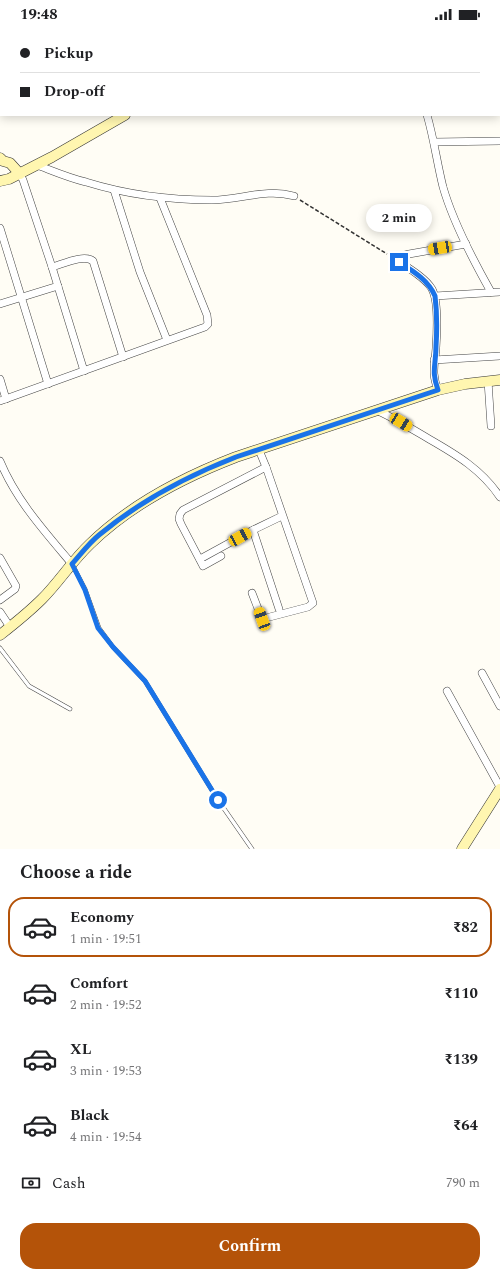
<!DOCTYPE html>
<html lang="en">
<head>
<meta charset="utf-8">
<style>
	:root { --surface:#fff; --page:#f2f2f2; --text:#202124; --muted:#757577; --line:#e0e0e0; --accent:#b45309 }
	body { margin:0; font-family:Spectral,serif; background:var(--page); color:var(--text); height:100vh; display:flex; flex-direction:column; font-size:15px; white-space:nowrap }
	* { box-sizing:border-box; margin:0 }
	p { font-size:13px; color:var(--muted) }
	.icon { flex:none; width:22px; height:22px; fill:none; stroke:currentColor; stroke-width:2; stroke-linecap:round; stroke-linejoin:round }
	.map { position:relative; height:821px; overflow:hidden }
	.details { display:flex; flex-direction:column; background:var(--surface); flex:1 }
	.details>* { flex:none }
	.banner { position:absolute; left:0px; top:0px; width:500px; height:88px; box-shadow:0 2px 10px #0003; display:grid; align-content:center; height:88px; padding:0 20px; background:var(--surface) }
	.end { position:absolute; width:18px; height:18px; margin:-9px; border:5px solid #1a73e8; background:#fff; box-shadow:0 0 0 2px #fff }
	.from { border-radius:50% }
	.bubble { position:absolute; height:28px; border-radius:14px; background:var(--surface); box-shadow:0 2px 10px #0003; font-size:13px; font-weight:700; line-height:28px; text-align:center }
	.car { position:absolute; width:12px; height:24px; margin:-12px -6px; border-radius:5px; box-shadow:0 0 3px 1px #0007; background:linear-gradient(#f5c518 24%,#345 0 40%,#f5c518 0 76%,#345 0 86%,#f5c518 0) }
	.banner b { display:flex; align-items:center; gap:14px; height:38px; font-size:15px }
	.banner b+b { border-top:1px solid var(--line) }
	.banner i { width:10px; height:10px; background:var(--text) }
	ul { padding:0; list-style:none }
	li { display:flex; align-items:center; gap:12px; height:60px; margin:0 8px 6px; padding:0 12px; border:2px solid transparent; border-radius:16px }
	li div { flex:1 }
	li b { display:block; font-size:15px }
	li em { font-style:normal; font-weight:700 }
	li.on { border-color:var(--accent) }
	li>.icon { width:36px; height:36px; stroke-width:1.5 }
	h2 { padding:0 20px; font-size:18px; line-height:48px }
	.pay { display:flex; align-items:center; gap:10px; height:44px; padding:0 20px; font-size:15px }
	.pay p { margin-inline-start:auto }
	.cta { display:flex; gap:8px; margin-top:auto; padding:8px 20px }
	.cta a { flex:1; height:46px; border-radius:16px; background:var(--accent); color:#fff; font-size:16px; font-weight:700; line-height:46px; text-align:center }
	.status { display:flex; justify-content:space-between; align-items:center; height:28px; padding:0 20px; background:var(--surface); direction:ltr }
	.status svg { height:11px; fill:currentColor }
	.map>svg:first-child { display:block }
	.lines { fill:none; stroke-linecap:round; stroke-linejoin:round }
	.lane-casing { stroke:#444; stroke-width:4.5 }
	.street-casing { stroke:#444; stroke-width:8 }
	.secondary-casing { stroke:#333; stroke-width:11 }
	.path { stroke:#333; stroke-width:1.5; stroke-dasharray:4 2; stroke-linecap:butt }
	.lane { stroke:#fff; stroke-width:3.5 }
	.street { stroke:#fff; stroke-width:7 }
	.secondary { stroke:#fff6b0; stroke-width:10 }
	.route { stroke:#1a73e8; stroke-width:5 }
</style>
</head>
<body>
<div class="status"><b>19:48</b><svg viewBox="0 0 49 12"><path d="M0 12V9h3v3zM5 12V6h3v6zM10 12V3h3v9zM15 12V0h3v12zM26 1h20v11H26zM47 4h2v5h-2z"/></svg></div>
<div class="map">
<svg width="500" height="821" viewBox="0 0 500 821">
	<rect width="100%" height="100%" fill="#fffdf5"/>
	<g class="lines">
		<defs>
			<g id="lane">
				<path d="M72,536L85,561L99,600L113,619L145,653L218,772L252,821"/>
				<path d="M0,620L29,658L70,681"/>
			</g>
			<g id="street">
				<path d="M236,0L237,1"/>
				<path d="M258,0V1"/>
				<path d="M393,0L394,1"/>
				<path d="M439,0L440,1"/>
				<path d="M479,0V1"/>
				<path d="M427,87C434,111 437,135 443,159C453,194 473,232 491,264"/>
				<path d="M434,114L500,113"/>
				<path d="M37,137C53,143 69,150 86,154C128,167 169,172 212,172C240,172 266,160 294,168"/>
				<path d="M20,146L23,152L52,239L84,343"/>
				<path d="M114,162L140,244L167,312"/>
				<path d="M0,200L48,356"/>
				<path d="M393,230C405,238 425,249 432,261C439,274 437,305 436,320C435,337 431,344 438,362"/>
				<path d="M393,230L409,226L466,216"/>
				<path d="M52,239C63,236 84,226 93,233L123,329"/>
				<path d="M435,268L500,264"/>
				<path d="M0,276L58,258"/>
				<path d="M434,332L500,328"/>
				<path d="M0,351L6,371"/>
				<path d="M488,353L491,398"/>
				<path d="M0,373L205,299L208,296L207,287L160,170"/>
				<path d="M378,383C396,391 412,401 429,411C457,427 482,442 500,469"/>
				<path d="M0,433C16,472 45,504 72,536"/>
				<path d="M221,528L203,538L181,496L179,491L180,486L183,482L266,439"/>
				<path d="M0,530L16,558L15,561L0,572"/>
				<path d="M200,531L253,502"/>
				<path d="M252,565L262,591L308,579L313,575L266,439L259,422"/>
				<path d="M279,581L253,502L282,488"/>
				<path d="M0,584L10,599"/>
				<path d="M482,645L500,678"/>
				<path d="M447,663L500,759"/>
			</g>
			<g id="secondary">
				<path d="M303,1L305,0"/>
				<path d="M0,130L3,133L10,135L20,146"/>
				<path d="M0,153L9,151L52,129L125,87"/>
				<path d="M0,607C14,596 29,584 42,571C59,554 72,533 90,516C130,477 184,449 236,429L438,362L465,356L500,352"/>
				<path d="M462,821L500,761"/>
			</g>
		</defs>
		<use href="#lane" class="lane-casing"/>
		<use href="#street" class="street-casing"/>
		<use href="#secondary" class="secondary-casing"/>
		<path class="path" d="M300,172L387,226"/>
		<use href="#lane" class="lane"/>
		<use href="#street" class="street"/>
		<use href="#secondary" class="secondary"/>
	</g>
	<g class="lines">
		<path class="route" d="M218,772L145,653L113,619L98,600L85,562L72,536C81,526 89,515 99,507C140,473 187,448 236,429L438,362C431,343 436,337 436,318C437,302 437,284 435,268C428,252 413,243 399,234"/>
	</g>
</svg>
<i class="end from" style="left:218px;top:772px"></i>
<i class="end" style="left:399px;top:234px"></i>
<div class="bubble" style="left:366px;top:176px;width:66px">2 min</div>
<i class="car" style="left:440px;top:220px;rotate:260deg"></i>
<i class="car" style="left:401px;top:394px;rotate:121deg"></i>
<i class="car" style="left:240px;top:509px;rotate:61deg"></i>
<i class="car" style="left:262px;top:591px;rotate:340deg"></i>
<div class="banner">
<b><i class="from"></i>Pickup</b>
<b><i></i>Drop-off</b>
</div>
</div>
<section class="details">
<h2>Choose a ride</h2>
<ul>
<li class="on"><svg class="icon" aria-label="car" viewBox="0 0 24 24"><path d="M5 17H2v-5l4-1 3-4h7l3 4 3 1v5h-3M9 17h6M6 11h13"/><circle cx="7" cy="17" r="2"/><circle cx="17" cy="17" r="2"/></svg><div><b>Economy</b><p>1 min · 19:51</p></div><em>₹82</em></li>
<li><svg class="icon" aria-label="car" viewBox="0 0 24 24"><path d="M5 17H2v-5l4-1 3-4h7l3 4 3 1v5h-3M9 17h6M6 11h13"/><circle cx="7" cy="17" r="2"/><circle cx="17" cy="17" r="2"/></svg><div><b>Comfort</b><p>2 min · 19:52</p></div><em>₹110</em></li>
<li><svg class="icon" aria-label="car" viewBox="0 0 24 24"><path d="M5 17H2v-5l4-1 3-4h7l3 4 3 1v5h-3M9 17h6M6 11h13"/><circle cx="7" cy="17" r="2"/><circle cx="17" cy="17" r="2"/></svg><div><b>XL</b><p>3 min · 19:53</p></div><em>₹139</em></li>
<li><svg class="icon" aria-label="car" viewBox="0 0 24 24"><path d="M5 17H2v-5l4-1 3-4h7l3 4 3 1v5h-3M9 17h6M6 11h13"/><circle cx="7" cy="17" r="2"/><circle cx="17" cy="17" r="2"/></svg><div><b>Black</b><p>4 min · 19:54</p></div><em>₹64</em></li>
</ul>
<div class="pay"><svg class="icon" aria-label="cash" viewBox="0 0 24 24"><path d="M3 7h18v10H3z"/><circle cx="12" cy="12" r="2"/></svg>Cash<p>790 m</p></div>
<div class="cta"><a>Confirm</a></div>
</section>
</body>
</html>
